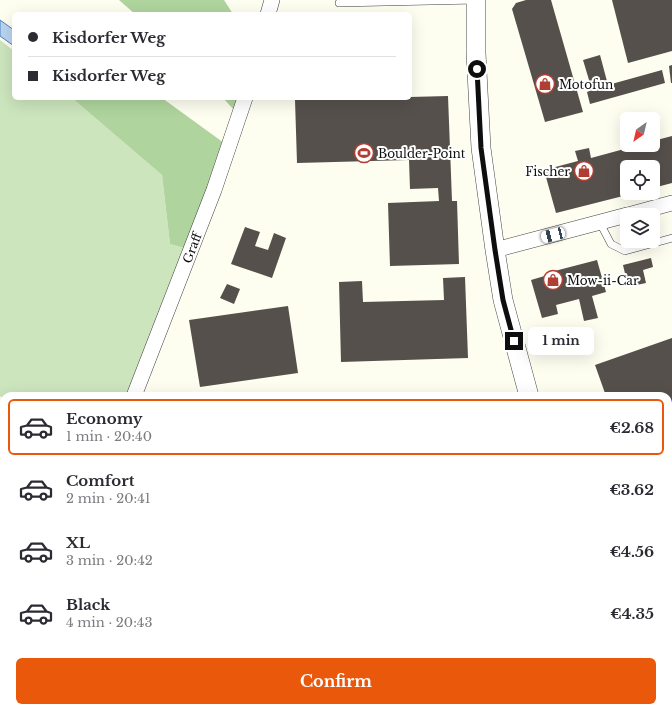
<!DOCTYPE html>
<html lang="en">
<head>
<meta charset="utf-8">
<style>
	:root { --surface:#fff; --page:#f2f2f3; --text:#2b2b33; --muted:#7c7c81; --line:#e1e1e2; --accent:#ea580c }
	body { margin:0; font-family:"Libre Baskerville",serif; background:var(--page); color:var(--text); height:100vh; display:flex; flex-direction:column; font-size:15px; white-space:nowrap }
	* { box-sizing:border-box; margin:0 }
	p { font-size:13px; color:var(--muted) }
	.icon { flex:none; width:22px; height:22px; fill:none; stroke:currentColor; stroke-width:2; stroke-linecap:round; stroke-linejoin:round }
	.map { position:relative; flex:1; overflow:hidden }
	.details { position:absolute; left:0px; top:392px; width:672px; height:320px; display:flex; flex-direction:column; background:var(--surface); border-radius:12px 12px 0 0; box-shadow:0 4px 16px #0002 }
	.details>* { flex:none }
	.banner { position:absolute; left:12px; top:12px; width:400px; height:88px; border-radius:6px; box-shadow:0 4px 16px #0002; display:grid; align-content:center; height:88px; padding:0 16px; background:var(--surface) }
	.needle { width:26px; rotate:214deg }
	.controls { position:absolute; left:620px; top:112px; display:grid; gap:8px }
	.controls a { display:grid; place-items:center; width:40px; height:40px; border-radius:6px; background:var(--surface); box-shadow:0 4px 16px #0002; font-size:20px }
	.end { position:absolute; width:18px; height:18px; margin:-9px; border:5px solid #0e0e0e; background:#fff; box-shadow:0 0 0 2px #fff }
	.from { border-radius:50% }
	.bubble { position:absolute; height:28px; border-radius:6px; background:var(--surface); box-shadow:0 4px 16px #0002; font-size:13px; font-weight:700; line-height:28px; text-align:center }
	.car { position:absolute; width:12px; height:24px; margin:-12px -6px; border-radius:5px; box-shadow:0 0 3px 1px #0007; background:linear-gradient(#fff 24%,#345 0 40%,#fff 0 76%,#345 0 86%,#fff 0) }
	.banner b { display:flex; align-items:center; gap:14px; height:38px; font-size:15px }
	.banner b+b { border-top:1px solid var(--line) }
	.banner i { width:10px; height:10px; background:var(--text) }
	ul { padding:7px 0 0; list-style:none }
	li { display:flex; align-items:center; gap:12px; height:56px; margin:0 8px 6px; padding:0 8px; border:2px solid transparent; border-radius:6px }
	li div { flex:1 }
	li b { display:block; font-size:15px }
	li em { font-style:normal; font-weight:700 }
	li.current { border-color:var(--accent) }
	li>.icon { width:36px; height:36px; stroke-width:1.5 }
	.action { display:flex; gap:8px; margin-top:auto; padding:8px 16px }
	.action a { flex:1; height:46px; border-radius:6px; background:var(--accent); color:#fff; font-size:16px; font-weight:700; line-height:46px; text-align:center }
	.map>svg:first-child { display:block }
	.green { fill:#cce5bd }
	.forest { fill:#afd49d }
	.water { fill:#b9d4f0; stroke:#4880c0 }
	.building { fill:#55504b }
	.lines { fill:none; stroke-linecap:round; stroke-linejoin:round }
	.service-casing { stroke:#414141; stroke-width:8 }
	.minor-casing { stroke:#414141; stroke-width:16 }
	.tertiary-casing { stroke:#414141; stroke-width:20 }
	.service { stroke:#fff; stroke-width:7 }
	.minor { stroke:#fff; stroke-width:15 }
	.tertiary { stroke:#fff; stroke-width:19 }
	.route { stroke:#0e0e0e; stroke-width:5 }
	.labels { text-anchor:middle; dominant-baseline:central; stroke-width:4; stroke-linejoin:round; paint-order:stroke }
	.poi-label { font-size:12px; fill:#0e0e0e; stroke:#fff; text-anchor:start }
	.street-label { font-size:12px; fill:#0e0e0e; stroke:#fff }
</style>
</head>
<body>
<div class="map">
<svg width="672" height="712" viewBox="0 0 672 712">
	<rect width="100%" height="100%" fill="#fdfdf0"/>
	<g class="green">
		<path d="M0,40L14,51V98H72L162,175L170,244L188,249L154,326L126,396H4V399L0,396Z"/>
		<path d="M478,708H520L521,712H480Z"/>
	</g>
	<g class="forest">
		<path d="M119,0H224L233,14H135Z"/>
		<path d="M72,98H162L224,143L188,249L170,244L162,175Z"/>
		<path d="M223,98H238L235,111Z"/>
	</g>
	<path class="water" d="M0,20L14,30V46L0,36Z"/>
	<g class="building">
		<path d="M526,0H551L583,112L545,122L512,9L516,3Z"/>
		<path d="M612,0H672V51L628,63Z"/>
		<path d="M600,55L608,85L662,70L665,83L590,104L587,92L592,90L583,60Z"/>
		<path d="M672,65V83H671L669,66Z"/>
		<path d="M448,96L452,201H457L459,264L390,266L388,203L439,201L438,188L410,189L409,160L297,163L295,100L410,98V97Z"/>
		<path d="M672,136V183L653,188V167H627V193L631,194L556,213L544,170L578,161L575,151L589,148L591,158L639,145H653V141Z"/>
		<path d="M245,227L260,232L255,246L268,250L274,233L286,238L272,278L231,264Z"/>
		<path d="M651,258L653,267L643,270L646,283L632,286L627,282L623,265Z"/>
		<path d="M597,260L606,292L592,296L598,318L584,321L579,299L556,305L558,314L542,318L531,280L548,275L547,273Z"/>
		<path d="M465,277L468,358L341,362L339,282L362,281L363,302L444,300L443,278Z"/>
		<path d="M227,284L240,289L234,304L220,298Z"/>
		<path d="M288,306L298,373L200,387L189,320Z"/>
		<path d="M672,338V522L668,523V396H606L595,365Z"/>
		<path d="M0,558L4,559V577L0,575Z"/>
		<path d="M672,585V710L668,699V586Z"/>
		<path d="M120,708H146L147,712L158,708H263L264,712H113V711Z"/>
	</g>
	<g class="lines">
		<defs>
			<g id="service">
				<path d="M339,3L476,0"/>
				<path d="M600,223L611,244L625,251L672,238"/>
				<path d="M543,708L554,712"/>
				<path d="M39,712L50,708"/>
				<path d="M102,712V708"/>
				<path d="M568,712L579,708"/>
			</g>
			<g id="minor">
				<path d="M268,14L272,0"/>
				<path d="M628,215L672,203"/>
				<path d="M495,250L627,215"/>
				<path d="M134,396L214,190L245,98"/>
			</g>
			<g id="tertiary">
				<path d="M476,0V53L481,148L495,250L503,300L529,396"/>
				<path d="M635,708L636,712"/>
			</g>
		</defs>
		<use href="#service" class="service-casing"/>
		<use href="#minor" class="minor-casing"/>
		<use href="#tertiary" class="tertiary-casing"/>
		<use href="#service" class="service"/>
		<use href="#minor" class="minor"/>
		<use href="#tertiary" class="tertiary"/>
	</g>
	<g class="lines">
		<path class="route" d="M477,69L481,148L495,250L503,300L514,341"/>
	</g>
	<defs>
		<symbol id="shop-ring" viewBox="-11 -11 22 22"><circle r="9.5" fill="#fff" stroke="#b03e33" stroke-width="1.5"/><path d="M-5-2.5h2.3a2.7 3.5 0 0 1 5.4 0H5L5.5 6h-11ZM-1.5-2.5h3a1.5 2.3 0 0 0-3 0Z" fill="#b03e33"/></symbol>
		<symbol id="stadium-ring" viewBox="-11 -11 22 22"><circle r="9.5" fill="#fff" stroke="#b03e33" stroke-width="1.5"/><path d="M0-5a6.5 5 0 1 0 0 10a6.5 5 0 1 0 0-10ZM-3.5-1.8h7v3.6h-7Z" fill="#b03e33"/></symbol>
	</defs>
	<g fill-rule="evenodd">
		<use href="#shop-ring" x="534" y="73" width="22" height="22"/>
		<use href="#stadium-ring" x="353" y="142" width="22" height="22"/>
		<use href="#shop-ring" x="573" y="160" width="22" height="22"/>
		<use href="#shop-ring" x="542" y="269" width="22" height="22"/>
	</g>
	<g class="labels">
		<g class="poi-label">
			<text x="559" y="84">Motofun</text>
			<text x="378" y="153">Boulder-Point</text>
			<text x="570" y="171" text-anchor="end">Fischer</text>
			<text x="567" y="280">Mow-ii-Car</text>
		</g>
		<g class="street-label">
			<text transform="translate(192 248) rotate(-69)">Graff</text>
		</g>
	</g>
</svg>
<div class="controls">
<a><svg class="needle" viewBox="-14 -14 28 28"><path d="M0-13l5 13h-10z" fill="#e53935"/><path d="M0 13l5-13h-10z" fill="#7c7c81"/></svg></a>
<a><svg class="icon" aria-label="locate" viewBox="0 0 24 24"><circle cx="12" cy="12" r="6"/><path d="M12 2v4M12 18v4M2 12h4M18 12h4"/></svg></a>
<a><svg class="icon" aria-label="layers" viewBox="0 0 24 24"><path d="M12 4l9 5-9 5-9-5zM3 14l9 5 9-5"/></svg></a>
</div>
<i class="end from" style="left:477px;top:69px"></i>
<i class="end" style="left:514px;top:341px"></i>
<div class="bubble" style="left:528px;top:327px;width:66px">1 min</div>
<i class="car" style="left:553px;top:235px;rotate:256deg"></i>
<div class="banner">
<b><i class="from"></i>Kisdorfer Weg</b>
<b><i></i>Kisdorfer Weg</b>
</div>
<section class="details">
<ul>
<li class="current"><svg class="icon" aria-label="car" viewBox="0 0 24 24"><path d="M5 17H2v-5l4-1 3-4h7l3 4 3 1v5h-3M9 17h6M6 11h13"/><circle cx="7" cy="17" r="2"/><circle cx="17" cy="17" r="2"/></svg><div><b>Economy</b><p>1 min · 20:40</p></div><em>€2.68</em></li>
<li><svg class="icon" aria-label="car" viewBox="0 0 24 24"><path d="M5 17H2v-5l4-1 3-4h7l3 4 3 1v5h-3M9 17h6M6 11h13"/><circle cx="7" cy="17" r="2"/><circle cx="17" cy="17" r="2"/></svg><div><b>Comfort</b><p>2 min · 20:41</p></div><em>€3.62</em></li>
<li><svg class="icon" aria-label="car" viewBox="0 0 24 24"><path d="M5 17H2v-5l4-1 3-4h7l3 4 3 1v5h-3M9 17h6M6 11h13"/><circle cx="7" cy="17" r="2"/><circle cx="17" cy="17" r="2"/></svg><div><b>XL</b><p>3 min · 20:42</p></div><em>€4.56</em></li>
<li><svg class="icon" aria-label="car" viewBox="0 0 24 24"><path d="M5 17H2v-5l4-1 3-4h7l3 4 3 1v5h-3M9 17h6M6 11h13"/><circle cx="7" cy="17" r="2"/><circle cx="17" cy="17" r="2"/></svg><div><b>Black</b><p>4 min · 20:43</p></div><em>€4.35</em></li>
</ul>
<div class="action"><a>Confirm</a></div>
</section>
</div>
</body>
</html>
